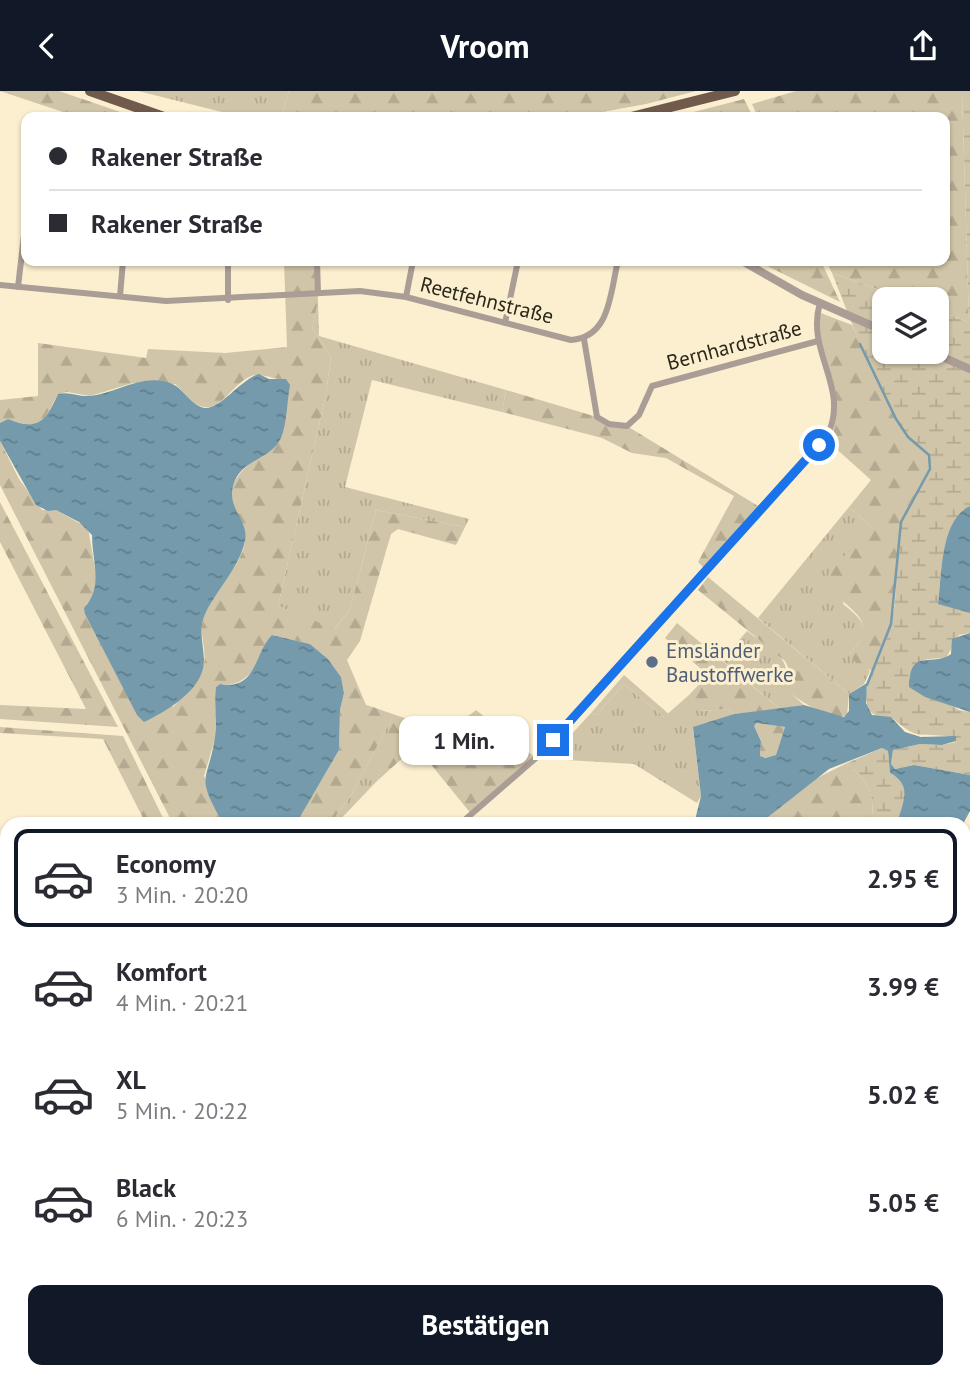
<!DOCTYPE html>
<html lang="de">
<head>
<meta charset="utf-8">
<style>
	:root { --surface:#fff; --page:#f2f2f3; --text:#2b2b33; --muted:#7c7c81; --line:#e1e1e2; --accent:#111827 }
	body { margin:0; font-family:"PT Sans",sans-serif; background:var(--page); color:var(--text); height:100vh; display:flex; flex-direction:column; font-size:26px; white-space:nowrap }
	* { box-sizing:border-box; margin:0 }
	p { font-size:23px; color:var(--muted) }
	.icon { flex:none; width:38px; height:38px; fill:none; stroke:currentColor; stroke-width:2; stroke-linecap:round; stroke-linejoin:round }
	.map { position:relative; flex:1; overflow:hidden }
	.panel { position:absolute; left:0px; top:726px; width:971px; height:562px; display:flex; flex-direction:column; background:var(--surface); border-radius:21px 21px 0 0; box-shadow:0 2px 5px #0004 }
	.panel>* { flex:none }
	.banner { position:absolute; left:21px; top:21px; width:929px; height:154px; border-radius:14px; box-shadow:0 2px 5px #0004; display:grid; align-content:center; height:154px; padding:0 28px; background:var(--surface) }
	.fabs { position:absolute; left:872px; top:196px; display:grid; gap:14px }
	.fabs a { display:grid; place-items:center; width:77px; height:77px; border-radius:14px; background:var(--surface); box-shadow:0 2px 5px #0004; font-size:35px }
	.end { position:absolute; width:32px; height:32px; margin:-16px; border:9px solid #1a73e8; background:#fff; box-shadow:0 0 0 4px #fff }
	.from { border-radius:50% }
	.bubble { position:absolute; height:49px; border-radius:14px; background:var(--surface); box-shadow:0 2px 5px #0004; font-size:23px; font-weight:600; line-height:49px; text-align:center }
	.banner b { display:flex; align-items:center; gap:24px; height:66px; font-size:26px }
	.banner b+b { border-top:2px solid var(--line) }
	.banner i { width:18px; height:18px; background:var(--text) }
	ul { padding:12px 0 0; list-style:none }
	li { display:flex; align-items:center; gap:21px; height:98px; margin:0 14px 10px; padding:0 14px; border:4px solid transparent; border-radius:14px }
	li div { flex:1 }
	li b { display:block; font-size:26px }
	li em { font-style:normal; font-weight:600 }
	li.selected { border-color:var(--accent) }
	li>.icon { width:63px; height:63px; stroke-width:1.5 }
	.action { display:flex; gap:14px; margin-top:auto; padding:14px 28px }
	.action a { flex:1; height:80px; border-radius:14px; background:var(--accent); color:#fff; font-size:28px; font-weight:600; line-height:80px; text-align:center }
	header { display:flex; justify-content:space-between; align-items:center; height:91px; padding:0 28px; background:var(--accent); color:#fff; font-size:32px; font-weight:600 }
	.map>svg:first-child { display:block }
	.grass { fill:url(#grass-tufts) }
	.forest { fill:url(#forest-firs) }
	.wetland { fill:url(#wetland-marsh) }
	.water { fill:url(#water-ripples); fill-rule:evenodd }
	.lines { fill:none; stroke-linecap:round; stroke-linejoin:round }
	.stream { stroke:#749aac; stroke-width:2.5 }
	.minor { stroke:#aa9d95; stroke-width:6 }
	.tertiary { stroke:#aa9d95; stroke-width:8 }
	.primary { stroke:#705a4c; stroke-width:10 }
	.route { stroke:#1a73e8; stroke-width:9 }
	.service-dot { fill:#5c6f8a; stroke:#fbefd0; stroke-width:2.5 }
	.labels { text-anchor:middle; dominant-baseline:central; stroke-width:6; stroke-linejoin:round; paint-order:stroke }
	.street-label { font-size:21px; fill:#2b271b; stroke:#fbefd0 }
	.service-label { font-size:21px; fill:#4e5e75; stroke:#fbefd0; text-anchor:start }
</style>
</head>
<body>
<header><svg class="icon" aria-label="back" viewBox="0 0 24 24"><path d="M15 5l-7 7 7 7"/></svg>Vroom<svg class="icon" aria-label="share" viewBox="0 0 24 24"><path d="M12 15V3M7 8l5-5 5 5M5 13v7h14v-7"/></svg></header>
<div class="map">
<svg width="970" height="1287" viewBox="0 0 970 1287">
	<defs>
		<pattern id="grass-tufts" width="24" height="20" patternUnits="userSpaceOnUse" patternTransform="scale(1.75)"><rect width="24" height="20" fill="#d0c5a8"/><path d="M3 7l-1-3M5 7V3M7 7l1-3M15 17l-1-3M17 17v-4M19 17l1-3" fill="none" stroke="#b3a990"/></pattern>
		<pattern id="forest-firs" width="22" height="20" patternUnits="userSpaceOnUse" patternTransform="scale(1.75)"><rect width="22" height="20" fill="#d0c5a8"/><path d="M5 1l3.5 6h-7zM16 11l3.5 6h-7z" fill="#b3a990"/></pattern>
		<pattern id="wetland-marsh" width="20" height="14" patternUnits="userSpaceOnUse" patternTransform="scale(1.75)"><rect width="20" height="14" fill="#d0c5a8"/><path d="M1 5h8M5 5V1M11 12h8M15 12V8" fill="none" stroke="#b3a990"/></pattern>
		<pattern id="water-ripples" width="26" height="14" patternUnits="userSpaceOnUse" patternTransform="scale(1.75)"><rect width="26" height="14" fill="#749aac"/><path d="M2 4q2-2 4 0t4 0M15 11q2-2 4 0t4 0" fill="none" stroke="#5f7e8b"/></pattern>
	</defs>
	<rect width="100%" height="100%" fill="#fbefd0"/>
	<g class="grass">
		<path d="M138,0H289L281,26H242Z"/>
		<path d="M318,211L319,245L506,299L502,321L372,289L345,396L469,428L465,436L376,419L350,518L334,539L278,515L326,303L331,265L312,237Z"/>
		<path d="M849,416L871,436L843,513C867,532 870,538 850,563L870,580L864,593L849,603L758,527Z"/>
		<path d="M747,540C772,560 792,563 786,598L804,614L780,618L722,569Z"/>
		<path d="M624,593L664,626L689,604L700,620L728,618L734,623L693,637L701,705L697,712L634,673L549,668L591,622L596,624Z"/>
		<path d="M394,623L377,690L336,733H330L352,703Z"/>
	</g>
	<g class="forest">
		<path d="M0,0H59L135,26H78Z"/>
		<path d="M289,0H696L646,13L575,26H281Z"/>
		<path d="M796,0H962L969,231L936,219V208H905L832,182L826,170H945V26H758L752,13Z"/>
		<path d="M744,8L753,26H674Z"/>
		<path d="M284,170H317L318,211L312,237L331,265L326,303L278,515L335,538L350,518L376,419L465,436L456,454L398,438L391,443L360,550L347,569L366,614C403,625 444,648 476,619L536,667L472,724L416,655L377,690L392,627L352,703L330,733H296L339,659L340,619L344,602L341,586L328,568L310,553L272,544C262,566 250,598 220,593L216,596L215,648L204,685L226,731L245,726L258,733H173L0,394V350L19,388L42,419H56L88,437L97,489L95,503L86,514L173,616C185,604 200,589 204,573C207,557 198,542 204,525C213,503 243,472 245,450C245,438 240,430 235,420C220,388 253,370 275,355L286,288C273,290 261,280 249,286C231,294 217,328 195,312C188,307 182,299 175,293L133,292L90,305L67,301L58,303C44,329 42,341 8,328L0,332V309L38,305V252L146,267L148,258L225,262L287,256Z"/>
		<path d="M757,170H821L840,211Z"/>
		<path d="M818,221L852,234L896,328L929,364L930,378L901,431L891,533L872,580L856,572L850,563C879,528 854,524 829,497L828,483L871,436L849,416L871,389L832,354L836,312L816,242Z"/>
		<path d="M506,299L597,326L609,333L627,335L763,418L706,479L698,471L734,405L666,367L632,362L602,347L502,321Z"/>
		<path d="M0,411L118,636L0,628V614L86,618L0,451Z"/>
		<path d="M708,486L849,603L847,624C831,631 798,609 785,598L789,578L785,570L698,499Z"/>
		<path d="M677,532L780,618L734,623L728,618L699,620L689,604L708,584L665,547Z"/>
		<path d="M624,584L670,624L664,626L624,593L596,624L591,622Z"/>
		<path d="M756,632L785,636L776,664L764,667L760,665L761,649L753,634Z"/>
		<path d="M0,636L123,645L166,733H146L103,648L0,642Z"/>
		<path d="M845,673C867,685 878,709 870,733H759L809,691Z"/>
		<path d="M970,918V1016L964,1020V936Z"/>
		<path d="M7,985V1064L0,1066V992Z"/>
	</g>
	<g class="wetland">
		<path d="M962,0H970V415C941,434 942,481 938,512L970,522V542L959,544L946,567C927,568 915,566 909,588L959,619L970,621V684L914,674L894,678L891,673L893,659L920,653L942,654L956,651L951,646C917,640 921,652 891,626L879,627L868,619C860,589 883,561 891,533C900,500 893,465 901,432C907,407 931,392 929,365L908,346L896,328L860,253L832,182L905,208H884V261H936V219L969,231Z"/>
		<path d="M882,657L888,660L890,682L903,691L907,701L897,733H870C878,709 867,685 845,673Z"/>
		<path d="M964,788L970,789V918L964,936Z"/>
	</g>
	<g class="water">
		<path d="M259,283L269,288H286L290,294C287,310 287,333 281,347C271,369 240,368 233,395C227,418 249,429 245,450C240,475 217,499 206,521C198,537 203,551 204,568C205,598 167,620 144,631L137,624L85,523L84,517C104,496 92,471 92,444L79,431L56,419L48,420L36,414L0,350V332L8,328C39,341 46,329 58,303C70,300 78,306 90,305C115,303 142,282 170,292C183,296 191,315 205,317C221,318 241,288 259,283Z"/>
		<path d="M970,415V522L938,513C942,484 940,429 970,415Z"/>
		<path d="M970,542V621L925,606L909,596C910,555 932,577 951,563L952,548Z"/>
		<path d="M272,544L310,553L328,568L341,586L344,602L340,619L339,659L296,733H258L245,726L226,731L221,729C195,682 208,692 215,646C217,629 214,612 216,596L220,593C257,600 254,562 272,544Z"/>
		<path d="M867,592L866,612L872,624L891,626L905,641L921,646L956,645V650L942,654L920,653L893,659L891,673L895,678L914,674L970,684V720L963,733H897C902,712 914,695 890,682L888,660L882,657L829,678L759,733H694L701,705L693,636L734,623L804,614L844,626L849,620V603ZM756,632L785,636L776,664L765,667L760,665L761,650L754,635Z"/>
		<path d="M970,1032V1118L964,1122V1036Z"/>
	</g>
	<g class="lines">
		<path class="stream" d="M860,253L896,328L908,346L929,364L930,378L901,431L891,533L867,594"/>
		<g class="minor">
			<path d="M317,170L318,202"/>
			<path d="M0,194L166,210L360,200L406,206L571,249C611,246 610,201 618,170"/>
			<path d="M18,196L26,127"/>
			<path d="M120,205L123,170"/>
			<path d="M406,206L413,170"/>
			<path d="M228,209V170"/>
			<path d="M505,232L518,170"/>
			<path d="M584,248L597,326L609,333L627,335L639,324L652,295L818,250"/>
			<path d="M460,733L536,667L827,345C851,297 805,261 820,212"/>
			<path d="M348,1287V1281"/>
			<path d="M421,1287L445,1281"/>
		</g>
		<g class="tertiary">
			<path d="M742,170L802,204L884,240"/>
			<path d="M931,261L970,278"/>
		</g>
		<g class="primary">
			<path d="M90,0L164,26"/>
			<path d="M631,26L735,0"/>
		</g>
	</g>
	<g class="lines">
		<path class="route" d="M553,649L819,354"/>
	</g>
	<circle class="service-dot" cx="652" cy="571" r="7"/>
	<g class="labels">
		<g class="street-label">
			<text transform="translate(487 209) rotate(14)">Reetfehnstraße</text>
			<text transform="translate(734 254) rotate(-15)">Bernhardstraße</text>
		</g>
		<g class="service-label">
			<text x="666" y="559">Emsländer<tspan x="666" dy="24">Baustoffwerke</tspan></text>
		</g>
	</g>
</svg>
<div class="fabs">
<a><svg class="icon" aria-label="layers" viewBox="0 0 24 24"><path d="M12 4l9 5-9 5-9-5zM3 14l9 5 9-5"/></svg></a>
</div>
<i class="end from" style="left:819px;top:354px"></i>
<i class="end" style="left:553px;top:649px"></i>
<div class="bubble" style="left:399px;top:625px;width:130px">1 Min.</div>
<div class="banner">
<b><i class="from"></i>Rakener Straße</b>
<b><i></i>Rakener Straße</b>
</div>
<section class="panel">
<ul>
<li class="selected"><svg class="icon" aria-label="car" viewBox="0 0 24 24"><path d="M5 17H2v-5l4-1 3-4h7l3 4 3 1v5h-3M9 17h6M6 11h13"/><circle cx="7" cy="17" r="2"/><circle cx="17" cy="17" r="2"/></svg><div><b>Economy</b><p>3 Min. · 20:20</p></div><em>2.95 €</em></li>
<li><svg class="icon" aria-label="car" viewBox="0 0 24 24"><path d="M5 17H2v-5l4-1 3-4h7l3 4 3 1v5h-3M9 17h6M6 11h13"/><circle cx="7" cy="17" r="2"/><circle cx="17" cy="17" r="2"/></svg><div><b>Komfort</b><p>4 Min. · 20:21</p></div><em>3.99 €</em></li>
<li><svg class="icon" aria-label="car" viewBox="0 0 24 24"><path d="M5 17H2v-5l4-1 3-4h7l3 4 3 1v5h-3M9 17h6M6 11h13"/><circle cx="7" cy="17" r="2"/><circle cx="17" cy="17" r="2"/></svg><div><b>XL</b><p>5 Min. · 20:22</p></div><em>5.02 €</em></li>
<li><svg class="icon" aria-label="car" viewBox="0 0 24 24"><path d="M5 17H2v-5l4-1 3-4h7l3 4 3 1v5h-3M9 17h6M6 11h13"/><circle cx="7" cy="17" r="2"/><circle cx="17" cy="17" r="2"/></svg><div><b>Black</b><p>6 Min. · 20:23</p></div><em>5.05 €</em></li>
</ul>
<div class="action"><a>Bestätigen</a></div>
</section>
</div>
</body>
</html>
